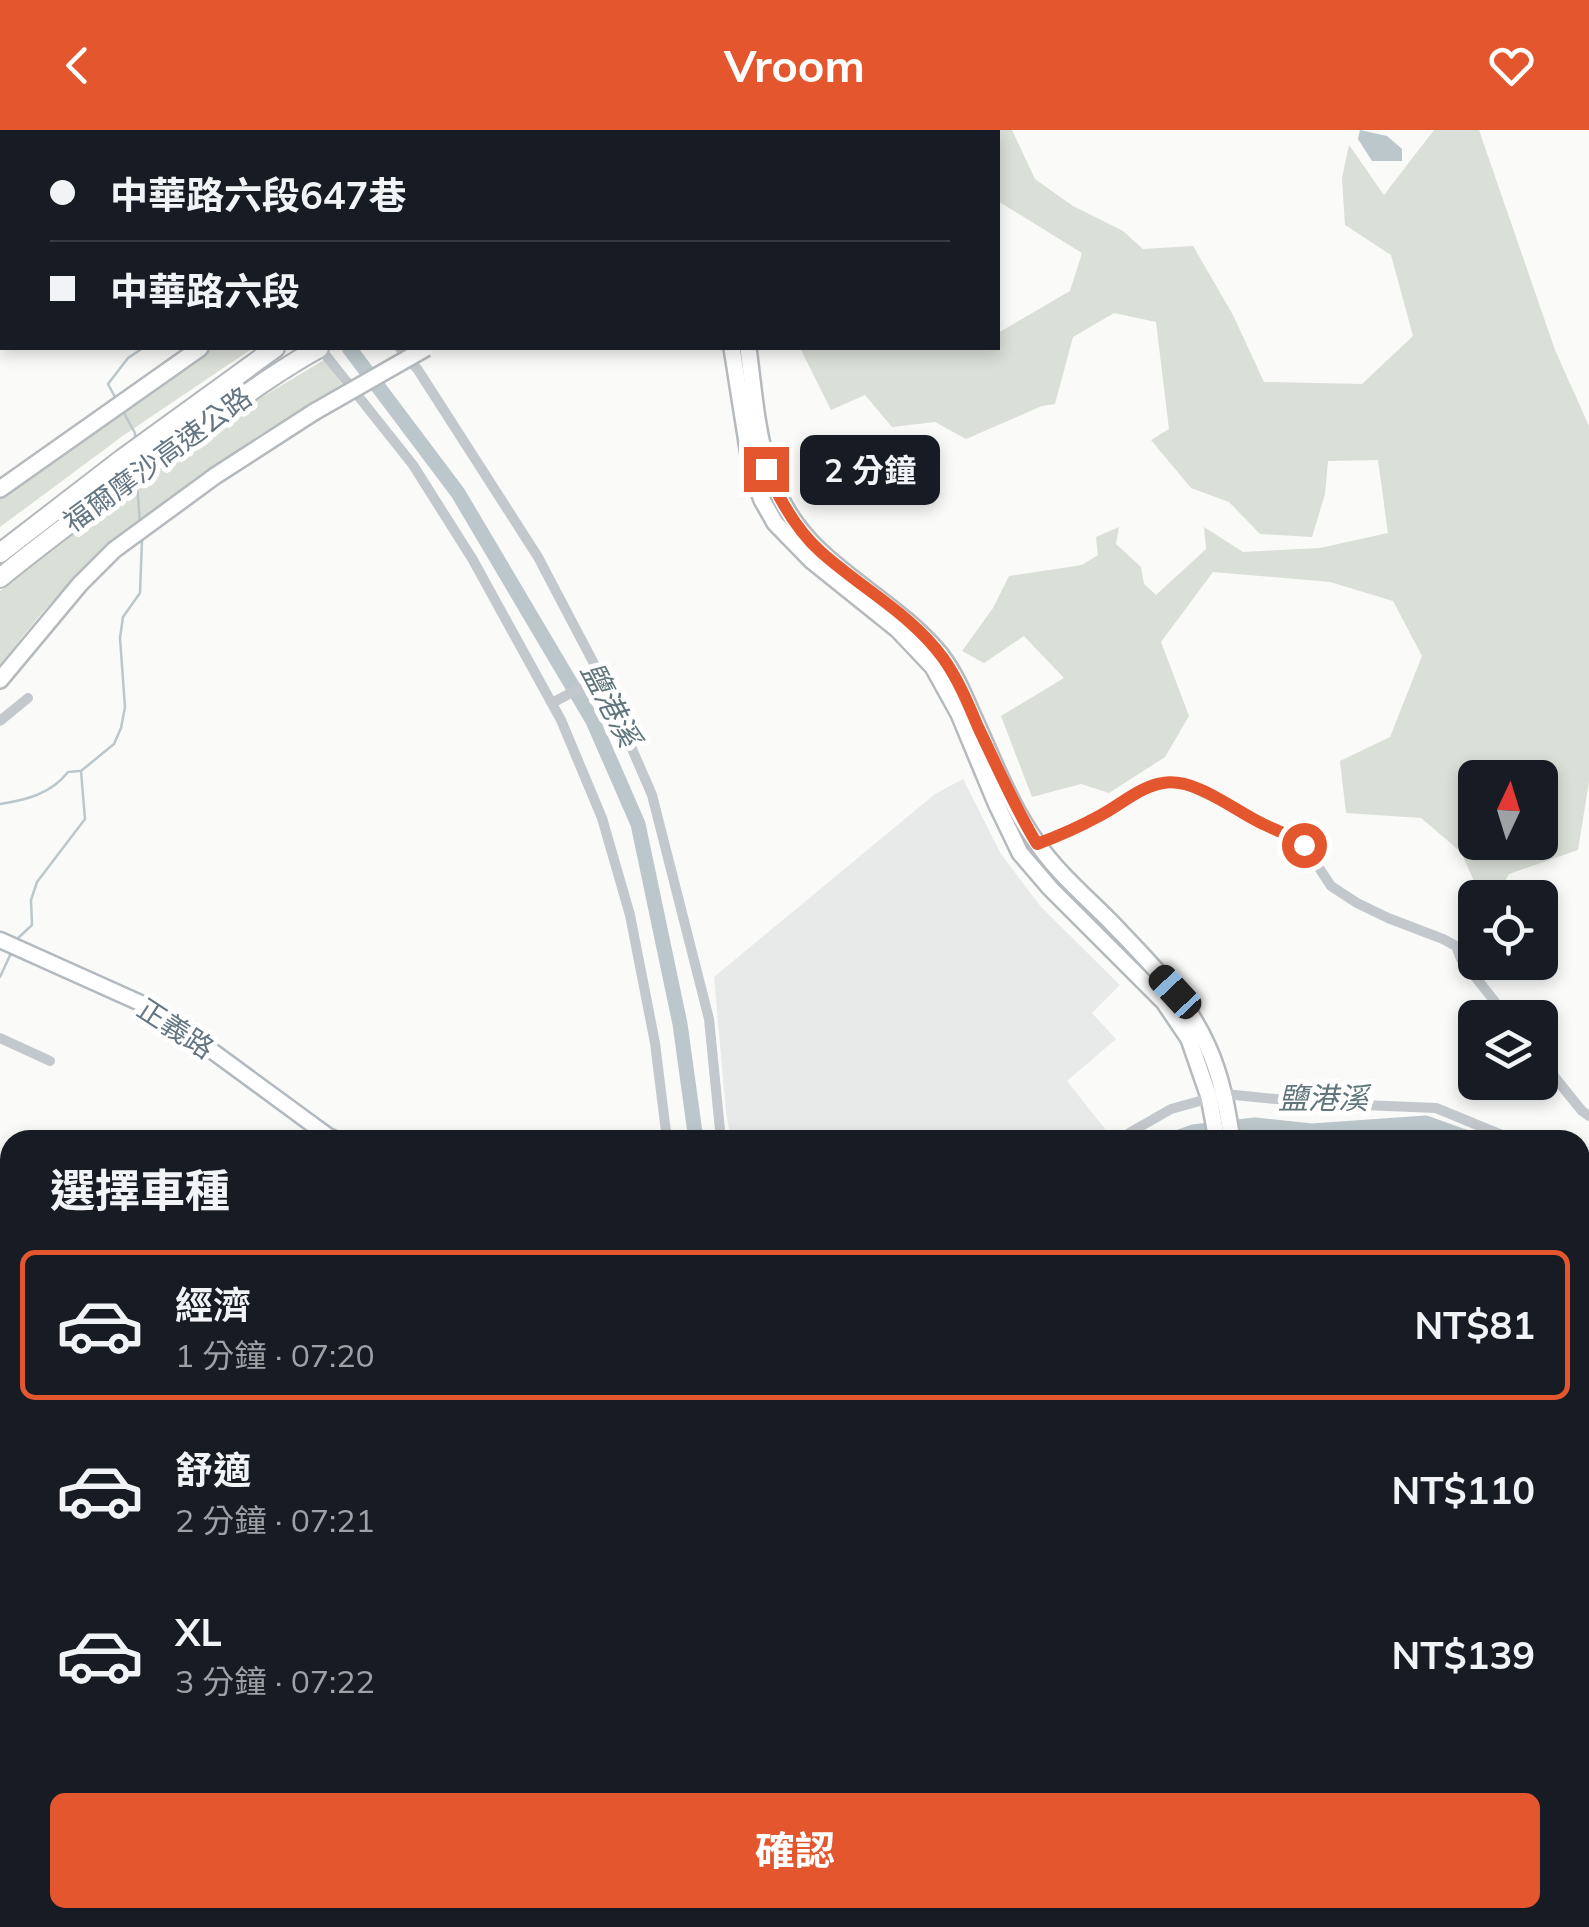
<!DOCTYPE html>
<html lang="zh-TW">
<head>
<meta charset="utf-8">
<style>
	:root { --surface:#171b24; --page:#242831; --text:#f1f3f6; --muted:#9ea1a6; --line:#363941; --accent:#e4572e }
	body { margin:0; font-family:Mulish,"Noto Sans TC",sans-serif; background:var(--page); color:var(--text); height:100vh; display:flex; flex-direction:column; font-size:38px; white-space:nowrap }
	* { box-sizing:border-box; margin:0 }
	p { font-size:32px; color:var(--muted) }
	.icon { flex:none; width:55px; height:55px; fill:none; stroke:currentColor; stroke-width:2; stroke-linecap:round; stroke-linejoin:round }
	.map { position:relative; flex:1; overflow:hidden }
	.sheet { position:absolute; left:0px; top:1000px; width:1590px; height:798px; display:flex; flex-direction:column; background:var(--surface); border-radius:30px 30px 0 0; box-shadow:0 5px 15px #0003 }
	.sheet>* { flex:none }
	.guide { position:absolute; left:0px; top:0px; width:1000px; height:220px; box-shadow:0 5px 15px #0003; display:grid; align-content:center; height:220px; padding:0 50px; background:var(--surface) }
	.needle { width:65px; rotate:4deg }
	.tools { position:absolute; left:1458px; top:630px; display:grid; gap:20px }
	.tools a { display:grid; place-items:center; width:100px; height:100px; border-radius:15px; background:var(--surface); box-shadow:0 5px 15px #0003; font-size:50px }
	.end { position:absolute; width:45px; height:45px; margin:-22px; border:12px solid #e4572e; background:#fff; box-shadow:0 0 0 5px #fff }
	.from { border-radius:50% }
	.bubble { position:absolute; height:70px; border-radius:15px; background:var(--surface); box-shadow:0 5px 15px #0003; font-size:32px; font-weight:700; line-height:70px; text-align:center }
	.car { position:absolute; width:30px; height:60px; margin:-30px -15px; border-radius:12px; box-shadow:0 0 8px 2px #0007; background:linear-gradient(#222 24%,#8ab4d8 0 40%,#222 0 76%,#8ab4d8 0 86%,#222 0) }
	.guide b { display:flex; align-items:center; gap:35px; height:95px; font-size:38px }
	.guide b+b { border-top:2px solid var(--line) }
	.guide i { width:25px; height:25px; background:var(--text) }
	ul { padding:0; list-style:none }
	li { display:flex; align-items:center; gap:30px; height:150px; margin:0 20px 15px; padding:0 30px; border:5px solid transparent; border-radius:15px }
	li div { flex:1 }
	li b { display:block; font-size:38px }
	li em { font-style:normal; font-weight:700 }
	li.current { border-color:var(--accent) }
	li>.icon { width:90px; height:90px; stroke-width:1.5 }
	h2 { padding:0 50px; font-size:45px; line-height:120px }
	.action { display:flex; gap:20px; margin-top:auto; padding:20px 50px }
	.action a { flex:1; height:115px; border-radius:15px; background:var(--accent); color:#fff; font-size:40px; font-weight:700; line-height:115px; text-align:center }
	header { display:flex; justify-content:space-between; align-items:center; height:130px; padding:0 50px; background:var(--accent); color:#fff; font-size:45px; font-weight:700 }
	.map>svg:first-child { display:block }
	.built { fill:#e8e9e9 }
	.green { fill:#dadfd7; fill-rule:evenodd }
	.water { fill:#bbc7cb }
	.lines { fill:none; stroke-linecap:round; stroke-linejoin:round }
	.stream { stroke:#bbc7cb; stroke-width:2.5 }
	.river { stroke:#bbc7cb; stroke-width:15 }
	.secondary-casing { stroke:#b3babf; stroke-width:19 }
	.primary-casing { stroke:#b5babe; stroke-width:20 }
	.highway-casing { stroke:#b4b9bd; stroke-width:22 }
	.street { stroke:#c3c8cc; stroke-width:10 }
	.secondary { stroke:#fff; stroke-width:14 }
	.primary { stroke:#fff; stroke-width:15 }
	.highway { stroke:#fff; stroke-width:18 }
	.primary-bridge-casing { stroke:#b5babe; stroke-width:20; stroke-linecap:butt }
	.primary-bridge { stroke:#fff; stroke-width:15 }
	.route { stroke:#e4572e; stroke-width:12 }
	.labels { text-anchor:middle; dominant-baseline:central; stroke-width:10; stroke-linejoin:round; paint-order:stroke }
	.street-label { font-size:28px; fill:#657683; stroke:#fff }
	.water-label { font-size:30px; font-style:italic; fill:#60757c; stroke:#fff }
</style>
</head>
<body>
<header><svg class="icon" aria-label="back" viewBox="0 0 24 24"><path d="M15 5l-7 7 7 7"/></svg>Vroom<svg class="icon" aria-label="heart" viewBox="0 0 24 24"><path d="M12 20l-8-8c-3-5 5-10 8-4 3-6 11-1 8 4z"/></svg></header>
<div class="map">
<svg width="1589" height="1797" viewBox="0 0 1589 1797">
	<rect width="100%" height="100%" fill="#fafaf8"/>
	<g class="built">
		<path d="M963,649L1001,724L1041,777L1120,855L1092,883L1116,909L1067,951L1105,999L1096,1010H731L726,982L714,847L935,664Z"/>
		<path d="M10,1742V1788H383L380,1797H0V1760Z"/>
	</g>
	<g class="green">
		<path d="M961,0H1012L1035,49L1073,76L1123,101L1143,119L1193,116L1233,185L1264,252L1362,254L1413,206L1391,125L1345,95L1342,48L1349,15L1384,65L1434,0H1479L1555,220L1589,296V652L1578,720L1509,744L1496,767H1481L1461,722L1421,688L1346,683L1340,631L1390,607L1422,526L1393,471L1330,452L1213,442L1161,512L1189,586L1165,627L1109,663L1081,654L1032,667L1001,586L1064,548L1024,506L984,533L962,521L993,478L1009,446L1082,435L1098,425L1096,407L1119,397L1116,414L1141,437L1144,454L1156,465L1206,419L1204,397L1243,422L1320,418L1388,403L1378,330L1328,331L1325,364L1312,407L1260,404L1229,372L1191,358L1151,310L1169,299L1156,192L1114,183L1073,207L1055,274L1042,276L966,309L935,292L892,297L865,265L831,280L800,218H998V203L1070,161L1082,123L998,71V2H960ZM1475,648H1540V712H1475Z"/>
		<path d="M210,218H253L124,305L0,397V363Z"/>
		<path d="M324,230L343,256C247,316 143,377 64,459C41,482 21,509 0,535V461L110,371L215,295Z"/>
		<path d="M1580,1615L1589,1618V1797H1528L1526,1788H1580Z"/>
		<path d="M705,1788H951L949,1797H706Z"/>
		<path d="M1021,1788H1234L1230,1797H1019Z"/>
	</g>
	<path class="water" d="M1360,0L1387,6L1402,19V31H1372L1358,9Z"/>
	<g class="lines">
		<g class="stream">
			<path d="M115,267L108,254L128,228L143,218"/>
			<path d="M124,283L135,303V312"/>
			<path d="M137,355L140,392"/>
			<path d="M0,674C26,670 51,664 68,642L79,641"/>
			<path d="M17,809L32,795L31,770L37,752L85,689L81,641L114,614L121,598L125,577L120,508L123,487L140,463L142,410"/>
			<path d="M0,847L12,821"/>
			<path d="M1580,1218L1589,1215"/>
			<path d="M1472,1788L1473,1797"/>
		</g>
		<g class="river">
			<path d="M222,0L223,2"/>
			<path d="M349,218L458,363L593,591L638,694L680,894L696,1010"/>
			<path d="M1171,1010L1193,1002L1255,995L1312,1001L1426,993L1473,1010"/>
			<path d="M1580,1093L1589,1101"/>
		</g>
		<defs>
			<path id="secondary" d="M0,810L147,876L170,890L328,1006L337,1010"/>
			<g id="primary">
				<path d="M681,0L682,2"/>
				<path d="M567,2L571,0"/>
				<path d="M732,218L752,344L762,370L775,393L812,431L898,500L933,537L959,584L996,673L1020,723L1050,758L1164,872L1189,909L1209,967L1217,1010"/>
				<path d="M748,218C758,293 759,364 819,420C858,457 905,482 940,524C954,542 963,563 972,584C992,627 1009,674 1037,713C1057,742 1084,765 1109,790C1145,828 1186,867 1207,915C1221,945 1227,977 1232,1010"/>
				<path d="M0,359L200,218"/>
				<path d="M0,550L80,454L114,420L215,346L314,282"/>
				<path d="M1430,1788L1431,1797"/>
				<path d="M1443,1788L1445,1797"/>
			</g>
			<g id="highway">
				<path d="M706,2L712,0"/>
				<path d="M761,2L767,0"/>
				<path d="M900,2L904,0"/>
				<path d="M0,423L122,329L275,218"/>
				<path d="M0,448C60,399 122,354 185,308C229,277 272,244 319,218"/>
			</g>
		</defs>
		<use href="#secondary" class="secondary-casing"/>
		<use href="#primary" class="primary-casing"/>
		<use href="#highway" class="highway-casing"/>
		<g class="street">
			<path d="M193,0L194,2"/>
			<path d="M247,0L248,2"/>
			<path d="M320,218L413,335L473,430L561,590L602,688L630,785L655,913L667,1010"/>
			<path d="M400,218L418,240L538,427L601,547L652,665L709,889L721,1010"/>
			<path d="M552,573L601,547"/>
			<path d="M0,591L28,568"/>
			<path d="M1036,714L1097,688L1146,659L1162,653H1176L1189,656L1226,673L1260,693L1294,707L1304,715L1331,756L1357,773L1388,788L1443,809L1456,816L1461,829L1508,888"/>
			<path d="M0,908L50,931"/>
			<path d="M1540,929L1582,981L1589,986"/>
			<path d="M1117,1010L1171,979L1225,964L1314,973L1436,978L1514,1010"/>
			<path d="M1580,1058L1589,1065"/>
			<path d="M1580,1129L1589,1136"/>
			<path d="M205,1797L209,1788"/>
		</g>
		<use href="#secondary" class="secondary"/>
		<use href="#primary" class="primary"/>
		<use href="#highway" class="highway"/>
		<defs>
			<path id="primary-bridge" d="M314,282L426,218"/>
		</defs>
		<use href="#primary-bridge" class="primary-bridge-casing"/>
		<use href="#primary-bridge" class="primary-bridge"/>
	</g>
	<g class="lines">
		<path class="route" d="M766,339C779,369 796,400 821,422C861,458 911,484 943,528C958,549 968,573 978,597C997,636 1014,676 1037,714C1059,706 1081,696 1101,685C1120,675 1141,656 1163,653C1195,647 1235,681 1263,694C1277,701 1291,705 1304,715"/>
	</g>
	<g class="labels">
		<g class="street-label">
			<text transform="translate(157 329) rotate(-36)">福爾摩沙高速公路</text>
			<text transform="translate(176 898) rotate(33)">正義路</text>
		</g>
		<g class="water-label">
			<text transform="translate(611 574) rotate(62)">鹽港溪</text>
			<text x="1323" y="968">鹽港溪</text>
		</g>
	</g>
</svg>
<div class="tools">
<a><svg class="needle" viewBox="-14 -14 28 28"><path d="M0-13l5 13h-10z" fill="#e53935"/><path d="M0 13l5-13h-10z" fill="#9ea1a6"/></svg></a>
<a><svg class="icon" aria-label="locate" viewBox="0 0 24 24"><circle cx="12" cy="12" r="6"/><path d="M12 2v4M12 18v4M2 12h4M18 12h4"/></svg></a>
<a><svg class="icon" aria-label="layers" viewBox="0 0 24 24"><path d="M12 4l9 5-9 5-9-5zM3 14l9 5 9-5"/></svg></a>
</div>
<i class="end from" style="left:1304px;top:715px"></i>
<i class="end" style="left:766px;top:339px"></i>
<div class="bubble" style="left:800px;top:305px;width:140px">2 分鐘</div>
<i class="car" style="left:1175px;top:862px;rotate:317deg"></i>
<div class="guide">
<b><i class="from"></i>中華路六段647巷</b>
<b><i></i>中華路六段</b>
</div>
<section class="sheet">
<h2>選擇車種</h2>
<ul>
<li class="current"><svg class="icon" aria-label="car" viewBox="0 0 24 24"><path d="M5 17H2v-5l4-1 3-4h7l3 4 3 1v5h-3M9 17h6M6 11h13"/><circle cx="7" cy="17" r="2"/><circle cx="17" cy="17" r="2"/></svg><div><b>經濟</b><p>1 分鐘 · 07:20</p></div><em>NT$81</em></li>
<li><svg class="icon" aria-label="car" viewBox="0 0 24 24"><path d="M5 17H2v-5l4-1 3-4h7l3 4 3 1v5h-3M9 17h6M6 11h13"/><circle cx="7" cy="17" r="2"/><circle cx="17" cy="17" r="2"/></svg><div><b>舒適</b><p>2 分鐘 · 07:21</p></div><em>NT$110</em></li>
<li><svg class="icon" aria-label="car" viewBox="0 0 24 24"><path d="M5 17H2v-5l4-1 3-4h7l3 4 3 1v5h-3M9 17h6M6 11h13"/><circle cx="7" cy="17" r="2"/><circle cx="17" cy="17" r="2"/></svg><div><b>XL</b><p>3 分鐘 · 07:22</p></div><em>NT$139</em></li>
</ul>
<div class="action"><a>確認</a></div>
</section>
</div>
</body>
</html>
